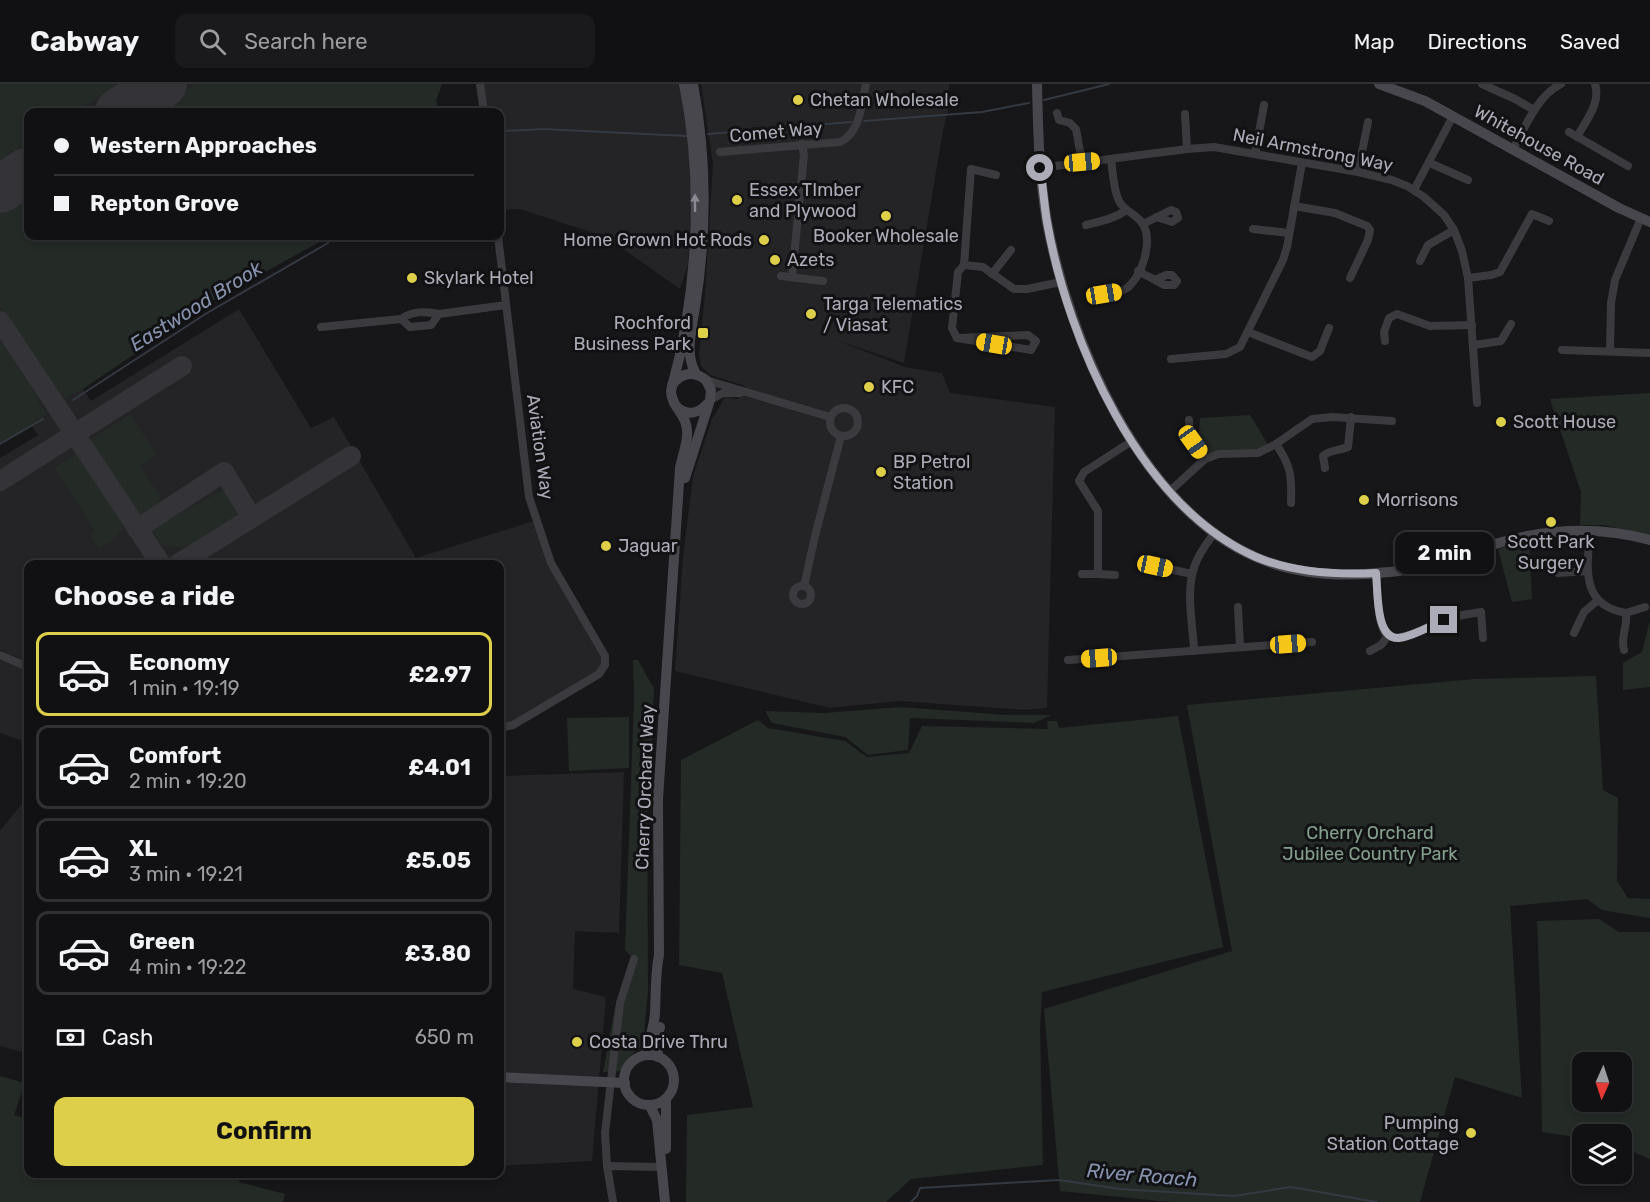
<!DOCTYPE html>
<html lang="en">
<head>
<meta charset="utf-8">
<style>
	:root { --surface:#111113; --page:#1a1a1c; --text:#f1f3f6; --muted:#9c9da0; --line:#303133; --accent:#decf4a }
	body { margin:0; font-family:Rubik,sans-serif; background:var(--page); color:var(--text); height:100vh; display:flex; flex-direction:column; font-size:22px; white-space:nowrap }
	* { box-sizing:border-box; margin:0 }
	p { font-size:20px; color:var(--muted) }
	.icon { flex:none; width:33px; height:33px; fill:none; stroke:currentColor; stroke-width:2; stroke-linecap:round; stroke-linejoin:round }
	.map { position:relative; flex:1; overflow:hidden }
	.sheet { position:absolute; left:24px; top:476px; width:480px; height:618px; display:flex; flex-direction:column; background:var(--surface); border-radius:12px; box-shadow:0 3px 9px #0003,0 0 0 2px var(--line) }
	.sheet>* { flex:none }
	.guide { position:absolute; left:24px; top:24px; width:480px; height:132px; border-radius:12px; box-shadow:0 3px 9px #0003,0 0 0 2px var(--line); display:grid; align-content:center; height:132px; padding:0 30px; background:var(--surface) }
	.needle { width:39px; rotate:183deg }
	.fabs { position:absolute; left:1572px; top:968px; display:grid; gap:12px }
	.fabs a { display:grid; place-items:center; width:60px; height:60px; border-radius:12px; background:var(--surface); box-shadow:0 3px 9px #0003,0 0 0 2px var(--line); font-size:30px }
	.end { position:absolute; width:27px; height:27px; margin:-14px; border:8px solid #abacb7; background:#111; box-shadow:0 0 0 3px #111 }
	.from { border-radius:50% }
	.bubble { position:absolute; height:42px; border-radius:12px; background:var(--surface); box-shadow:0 3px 9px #0003,0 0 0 2px var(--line); font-size:20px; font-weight:700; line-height:42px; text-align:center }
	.car { position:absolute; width:18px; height:36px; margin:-18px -9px; border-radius:8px; box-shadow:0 0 4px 2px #0007; background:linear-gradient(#f5c518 24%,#345 0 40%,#f5c518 0 76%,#345 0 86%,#f5c518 0) }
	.guide b { display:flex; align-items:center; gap:21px; height:57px; font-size:22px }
	.guide b+b { border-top:2px solid var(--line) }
	.guide i { width:15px; height:15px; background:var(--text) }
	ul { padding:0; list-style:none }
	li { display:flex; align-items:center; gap:18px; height:84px; margin:0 12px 9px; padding:0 18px; border:3px solid var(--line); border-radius:12px }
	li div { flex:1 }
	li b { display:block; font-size:22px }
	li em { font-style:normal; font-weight:700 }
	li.current { border-color:var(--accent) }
	li>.icon { width:54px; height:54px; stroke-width:1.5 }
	h2 { padding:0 30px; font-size:27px; line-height:72px }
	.pay { display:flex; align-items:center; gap:15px; height:66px; padding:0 30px; font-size:22px }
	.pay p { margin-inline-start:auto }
	.primary-button { display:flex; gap:12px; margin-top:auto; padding:12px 30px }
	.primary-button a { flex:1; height:69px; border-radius:12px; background:var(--accent); color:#111; font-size:24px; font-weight:700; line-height:69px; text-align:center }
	header { display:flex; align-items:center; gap:36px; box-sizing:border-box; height:84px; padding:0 30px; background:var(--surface); border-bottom:2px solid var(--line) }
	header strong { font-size:28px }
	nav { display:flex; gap:33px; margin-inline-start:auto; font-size:21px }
	.search { width:420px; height:54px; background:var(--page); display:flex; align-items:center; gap:15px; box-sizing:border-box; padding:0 21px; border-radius:12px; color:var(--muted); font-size:22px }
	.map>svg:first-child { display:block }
	.built { fill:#242326 }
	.green { fill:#242a26; fill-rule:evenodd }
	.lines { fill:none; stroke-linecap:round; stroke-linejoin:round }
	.stream { stroke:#343942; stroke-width:2 }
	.taxiway { stroke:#343438; stroke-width:20 }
	.runway { stroke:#343438; stroke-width:48 }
	.street { stroke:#3b3b3f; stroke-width:8 }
	.secondary { stroke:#47474d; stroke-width:10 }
	.oneway { fill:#888992 }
	.route { stroke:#abacb7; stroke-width:8 }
	.poi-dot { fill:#decf4a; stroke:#121214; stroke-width:2 }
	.labels { text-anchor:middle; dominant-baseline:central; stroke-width:6; stroke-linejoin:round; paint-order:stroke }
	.poi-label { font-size:18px; fill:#abacb7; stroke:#121214; text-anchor:start }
	.street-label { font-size:18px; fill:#abacb7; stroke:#121214 }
	.park-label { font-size:18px; fill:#84a08c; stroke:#121214 }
	.water-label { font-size:20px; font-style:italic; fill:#8692ae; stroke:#121214 }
</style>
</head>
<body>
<header>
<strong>Cabway</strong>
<div class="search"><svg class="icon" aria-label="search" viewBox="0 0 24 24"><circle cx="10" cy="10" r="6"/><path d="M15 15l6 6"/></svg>Search here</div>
<nav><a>Map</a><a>Directions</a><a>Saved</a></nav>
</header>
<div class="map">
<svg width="1650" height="1118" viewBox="0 0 1650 1118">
	<rect width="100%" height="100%" fill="#171719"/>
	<g class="built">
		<path d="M0,0H331L318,28H28V152H326L321,157L214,216L83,305L91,317L239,225L311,344L334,333L416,474L537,436L551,479L605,572L599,590L513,640L500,644V480H28V578L0,566V374L38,351L27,335L0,349Z"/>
		<path d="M480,0H680L689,64L692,123L688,180L680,205L606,153L520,125L500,126V28H484Z"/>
		<path d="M701,0H949V22L943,46L904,279L833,255L905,283L942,289L950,309L1055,323L1047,624L1025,626L899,617L830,624L675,587L683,473L693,392L712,335L725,313L737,315L747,308L745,302L710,291L701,282L699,270L705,210L713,80Z"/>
		<path d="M0,571L28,583V674L22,673L21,656L0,649Z"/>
		<path d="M624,688L619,849L575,847L573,905L606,913L592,1077L500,1082V692Z"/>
		<path d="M28,712V970L0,962V747Z"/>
	</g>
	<g class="green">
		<path d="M0,0H120L75,28H28V58L0,76Z"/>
		<path d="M195,0H442L436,17L438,22L452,28H151Z"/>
		<path d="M28,108V152H326L321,157L214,216L83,305L66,314L53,303L0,222V126Z"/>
		<path d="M0,255L38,313L40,321L47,330L20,349L0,359Z"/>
		<path d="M1650,309V451L1604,441H1580L1581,408L1550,315Z"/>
		<path d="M130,330L157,371L140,382L160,412L158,426L145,434L138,431L90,356Z"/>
		<path d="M1250,331L1270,364L1205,375L1193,358V349L1199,348L1200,334Z"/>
		<path d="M77,369L123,438C122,453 110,457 98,465L90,451L95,447L55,384Z"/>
		<path d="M222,406L231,408L242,425L240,431C215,447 172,485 149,447Z"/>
		<path d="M1529,457L1532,515L1512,518L1498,465Z"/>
		<path d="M1650,536V603L1623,606V579L1642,568Z"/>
		<path d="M633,576H638L654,605L652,659L647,674L648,907L643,961L629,973L622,987L603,988L615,923L623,917L637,878L625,866L634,615Z"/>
		<path d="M1596,592L1603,706L1618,714L1617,797L1628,814L1650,815V834L1602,826L1587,815L1510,822L1522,1014L1455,993L1420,1118H1170L1060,1107L1044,925L1232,867L1187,621L1475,595Z"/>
		<path d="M901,623L1006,631H1052L1034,639L910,634L908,666L868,671L845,653L772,639L765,627L824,629Z"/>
		<path d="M1178,632L1223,863L1042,908L1040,945L1043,1081L911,1095L886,1118H686L687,1031L753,1023L722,889L679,881L681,676L758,636L768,644L845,657L867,673L909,669L922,642L1048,645L1047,637H1057L1059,644Z"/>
		<path d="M629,633V684L569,687L567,634Z"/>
		<path d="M1599,835L1619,848H1650V1075L1622,1063V1050H1582V1054L1542,1048L1540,913L1537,837ZM1582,978H1622V1017H1582Z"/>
		<path d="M0,992L25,999L14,1031L28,1035V1089H240L239,1098L285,1110L283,1118H0Z"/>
	</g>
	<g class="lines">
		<g class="stream">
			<path d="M1044,16L1109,0"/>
			<path d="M864,37L982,28L1029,19"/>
			<path d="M500,47L544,45L686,52"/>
			<path d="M708,50L851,38"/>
			<path d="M73,316L207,229L328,159L332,152"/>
			<path d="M0,360L43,335"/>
			<path d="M911,1118L917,1112L920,1104L1059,1096L1120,1105L1234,1112L1291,1103L1376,1118"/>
		</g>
		<g class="taxiway">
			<path d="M0,237L161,480"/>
			<path d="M0,397L182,282"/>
			<path d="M137,445L224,388L252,434"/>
			<path d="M178,480L351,372"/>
		</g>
		<g class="runway">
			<path d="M119,28L163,0"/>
			<path d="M0,105L28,87"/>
		</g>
		<g class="street">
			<path d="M480,0L484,28"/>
			<path d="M1482,0L1515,15L1534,26"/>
			<path d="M1057,29L1059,36L1070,39L1076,45L1082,78"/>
			<path d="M1185,30L1187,65"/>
			<path d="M1569,48L1628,82"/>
			<path d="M1577,53C1586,36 1601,20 1595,0"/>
			<path d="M1513,65C1526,42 1537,12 1561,0"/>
			<path d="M720,68L840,58C861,48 861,20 866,0"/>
			<path d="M1255,70L1264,21"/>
			<path d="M1430,79L1468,96"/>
			<path d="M1040,84L1187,65L1214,63L1358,88L1392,96L1407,102L1424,113L1444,131L1454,146L1462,167L1468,194L1477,319"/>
			<path d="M1358,88L1368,38"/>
			<path d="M1414,106L1453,32"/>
			<path d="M1294,122L1335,129L1367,142L1370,146L1368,156L1350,194"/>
			<path d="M1143,140L1171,126L1176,128L1178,134L1172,138L1156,133"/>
			<path d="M1086,141C1098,138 1117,134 1126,126"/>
			<path d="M1253,145L1289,149"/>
			<path d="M498,152L529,413L551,479L605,572V581L599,590L513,641L500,644"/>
			<path d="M1420,177L1428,161L1454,146"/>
			<path d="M964,181L983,183L1014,205H1027L1061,198"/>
			<path d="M1138,187L1155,196L1166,191H1172L1177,197L1174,201H1164L1155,196"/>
			<path d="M992,190L1011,166"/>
			<path d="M781,192L823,197"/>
			<path d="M792,193L804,71L802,60"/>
			<path d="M1468,194L1491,191L1500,188L1532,130L1549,137"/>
			<path d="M1104,210C1112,209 1120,209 1127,204C1142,193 1154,156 1142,139C1136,130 1124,127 1119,117C1113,105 1113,88 1111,75"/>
			<path d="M401,235L410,243L431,241L439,230"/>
			<path d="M321,243L401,235C411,227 427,227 439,230L506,221"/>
			<path d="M1248,248L1312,273L1320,267L1329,244"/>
			<path d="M957,254L1028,251L1036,257L1031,266L957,254L952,244L958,188L964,181L971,85L996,91"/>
			<path d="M1385,257L1384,248L1389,234L1397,230L1430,242L1472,241"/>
			<path d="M1474,261L1501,257L1511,240"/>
			<path d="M1562,266L1650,269"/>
			<path d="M1610,267L1611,219L1615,196L1641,134"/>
			<path d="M1171,275L1226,270L1240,263L1283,176L1287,163L1302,79"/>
			<path d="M706,296L830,333"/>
			<path d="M710,316L723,309H740"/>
			<circle cx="844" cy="338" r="14"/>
			<path d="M1189,336L1190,351L1205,375"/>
			<path d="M1276,360C1291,382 1292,392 1291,419"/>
			<path d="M1325,384L1323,372C1331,365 1339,367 1348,363L1351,333"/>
			<path d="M1169,408L1205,375L1219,370L1258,369L1276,360L1312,335L1332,333L1392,337"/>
			<path d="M1590,447C1587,484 1580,521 1626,529"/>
			<path d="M1155,482L1192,490"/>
			<path d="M1376,489C1378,504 1377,537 1385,549C1396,563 1431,540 1445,536C1456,531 1469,530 1481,528L1483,554"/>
			<path d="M1558,489L1588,487"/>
			<path d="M1082,490H1098"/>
			<path d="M1115,491L1098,490V427L1079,397L1084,388L1132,357"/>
			<circle cx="802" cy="511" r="9"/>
			<path d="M804,502L816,448L841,352"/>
			<path d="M1238,523L1240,563"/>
			<path d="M1574,549L1584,528L1597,517"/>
			<path d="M1624,566C1620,552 1628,543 1626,529L1645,523"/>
			<path d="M1194,567C1193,540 1185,507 1195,481C1199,469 1207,459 1215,448"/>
			<path d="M1370,567L1381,561L1388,552"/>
			<path d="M0,571L28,583"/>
			<path d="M1068,576L1312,558"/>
			<path d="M607,1082L605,1049L620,919L634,875"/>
			<path d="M613,1118L607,1082L661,1083"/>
		</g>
		<g class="secondary">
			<path d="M693,0C707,74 707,148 695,223C692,245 684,270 696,290"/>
			<path d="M1037,0C1038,46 1039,93 1047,138C1069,256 1140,424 1258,474C1298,491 1346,493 1389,488C1427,485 1459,471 1495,460C1545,445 1599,442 1650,456"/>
			<path d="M1379,0L1425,17L1619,124L1650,138"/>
			<path d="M672,301C681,289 693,286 706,296L711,306L710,316L685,394"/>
			<path d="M677,323C688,332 698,330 707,320"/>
			<path d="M500,778L501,800L500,817"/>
			<circle cx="649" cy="996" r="25"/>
			<path d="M645,971C649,957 654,944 655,929C656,910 655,890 659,871L658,715L680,384C683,369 691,351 685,337C680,326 671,319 671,307C698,209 704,100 684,0"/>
			<path d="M658,973L657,954L660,943"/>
			<path d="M500,993L625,999"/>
			<path d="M666,1016V1065"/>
			<path d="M650,1022L657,1036L665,1118"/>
		</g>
	</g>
	<defs><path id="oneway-solid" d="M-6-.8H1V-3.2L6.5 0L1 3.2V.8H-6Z" transform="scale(1.5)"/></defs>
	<use class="oneway" href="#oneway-solid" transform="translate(695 119) rotate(-90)"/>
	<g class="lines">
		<path class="route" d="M1040,84C1043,102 1044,120 1047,138C1068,257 1139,421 1256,473C1294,489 1336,491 1376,489C1378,506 1375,556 1399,554C1414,552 1430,542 1444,536"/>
	</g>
	<g class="poi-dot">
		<circle cx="798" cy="16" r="6"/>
		<circle cx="737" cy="116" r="6"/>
		<circle cx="886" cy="132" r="6"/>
		<circle cx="764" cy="156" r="6"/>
		<circle cx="775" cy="176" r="6"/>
		<circle cx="412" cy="194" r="6"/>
		<circle cx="811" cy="230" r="6"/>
		<rect x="697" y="243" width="12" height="12" rx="3"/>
		<circle cx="869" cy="303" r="6"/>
		<circle cx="1501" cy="338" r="6"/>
		<circle cx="881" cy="388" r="6"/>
		<circle cx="1364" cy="416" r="6"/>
		<circle cx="1551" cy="438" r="6"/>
		<circle cx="606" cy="462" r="6"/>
		<circle cx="577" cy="958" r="6"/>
		<circle cx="1471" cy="1049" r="6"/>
	</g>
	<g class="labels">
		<g class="poi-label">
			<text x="810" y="16">Chetan Wholesale</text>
			<text x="749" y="106">Essex TImber<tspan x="749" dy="21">and Plywood</tspan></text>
			<text x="886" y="152" text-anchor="middle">Booker Wholesale</text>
			<text x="752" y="156" text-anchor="end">Home Grown Hot Rods</text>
			<text x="787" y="176">Azets</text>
			<text x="424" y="194">Skylark Hotel</text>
			<text x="823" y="220">Targa Telematics<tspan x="823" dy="21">/ Viasat</tspan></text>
			<text x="691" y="239" text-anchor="end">Rochford<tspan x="691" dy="21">Business Park</tspan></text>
			<text x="881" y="303">KFC</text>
			<text x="1513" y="338">Scott House</text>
			<text x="893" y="378">BP Petrol<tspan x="893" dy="21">Station</tspan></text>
			<text x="1376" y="416">Morrisons</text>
			<text x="1551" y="458" text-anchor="middle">Scott Park<tspan x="1551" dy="21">Surgery</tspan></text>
			<text x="618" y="462">Jaguar</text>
			<text x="589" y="958">Costa Drive Thru</text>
			<text x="1459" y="1039" text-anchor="end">Pumping<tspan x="1459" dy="21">Station Cottage</tspan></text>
		</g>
		<g class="street-label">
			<text transform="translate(776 48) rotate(-5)">Comet Way</text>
			<text transform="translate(1539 61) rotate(29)">Whitehouse Road</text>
			<text transform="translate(1313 66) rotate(11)">Neil Armstrong Way</text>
			<text transform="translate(540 363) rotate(82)">Aviation Way</text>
			<text transform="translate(645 703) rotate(-88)">Cherry Orchard Way</text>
		</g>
		<g class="park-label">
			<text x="1370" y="749">Cherry Orchard<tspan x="1370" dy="21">Jubilee Country Park</tspan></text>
		</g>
		<g class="water-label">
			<text transform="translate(196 222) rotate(-32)">Eastwood Brook</text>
			<text transform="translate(1142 1091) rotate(5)">River Roach</text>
		</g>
	</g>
</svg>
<div class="fabs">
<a><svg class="needle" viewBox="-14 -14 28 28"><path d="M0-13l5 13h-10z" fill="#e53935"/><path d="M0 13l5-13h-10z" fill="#9c9da0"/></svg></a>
<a><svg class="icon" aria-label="layers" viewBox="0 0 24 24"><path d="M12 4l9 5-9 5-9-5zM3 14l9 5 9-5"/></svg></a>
</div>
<i class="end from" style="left:1040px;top:84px"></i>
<i class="end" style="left:1444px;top:536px"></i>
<div class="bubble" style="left:1395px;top:448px;width:99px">2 min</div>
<i class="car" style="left:1082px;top:78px;rotate:85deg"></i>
<i class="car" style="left:1104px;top:210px;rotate:81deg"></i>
<i class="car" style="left:994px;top:260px;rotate:280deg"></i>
<i class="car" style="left:1193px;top:358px;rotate:145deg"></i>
<i class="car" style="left:1155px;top:482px;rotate:102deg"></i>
<i class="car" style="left:1288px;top:560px;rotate:86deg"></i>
<i class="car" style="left:1099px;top:574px;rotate:266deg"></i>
<div class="guide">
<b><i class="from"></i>Western Approaches</b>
<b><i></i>Repton Grove</b>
</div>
<section class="sheet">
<h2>Choose a ride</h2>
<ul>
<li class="current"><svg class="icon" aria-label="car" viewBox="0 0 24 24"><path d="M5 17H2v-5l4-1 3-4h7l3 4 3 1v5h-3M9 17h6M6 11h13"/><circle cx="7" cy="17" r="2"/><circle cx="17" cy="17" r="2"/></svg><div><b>Economy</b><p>1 min · 19:19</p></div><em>£2.97</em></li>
<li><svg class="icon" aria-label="car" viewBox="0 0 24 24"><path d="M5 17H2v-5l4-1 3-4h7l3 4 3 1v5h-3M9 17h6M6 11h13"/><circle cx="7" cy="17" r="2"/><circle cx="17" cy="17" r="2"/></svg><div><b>Comfort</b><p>2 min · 19:20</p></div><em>£4.01</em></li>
<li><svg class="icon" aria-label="car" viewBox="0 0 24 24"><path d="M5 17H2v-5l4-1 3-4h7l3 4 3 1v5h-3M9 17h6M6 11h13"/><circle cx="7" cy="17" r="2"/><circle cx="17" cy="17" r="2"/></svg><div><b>XL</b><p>3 min · 19:21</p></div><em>£5.05</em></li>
<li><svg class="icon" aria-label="car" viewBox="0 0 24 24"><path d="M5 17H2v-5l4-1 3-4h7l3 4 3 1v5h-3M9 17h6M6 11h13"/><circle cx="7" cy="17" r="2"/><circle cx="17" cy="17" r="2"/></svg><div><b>Green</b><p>4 min · 19:22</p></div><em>£3.80</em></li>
</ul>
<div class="pay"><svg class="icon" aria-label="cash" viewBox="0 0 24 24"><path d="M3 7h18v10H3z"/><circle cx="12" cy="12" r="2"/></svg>Cash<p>650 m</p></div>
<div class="primary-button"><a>Confirm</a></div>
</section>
</div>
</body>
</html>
